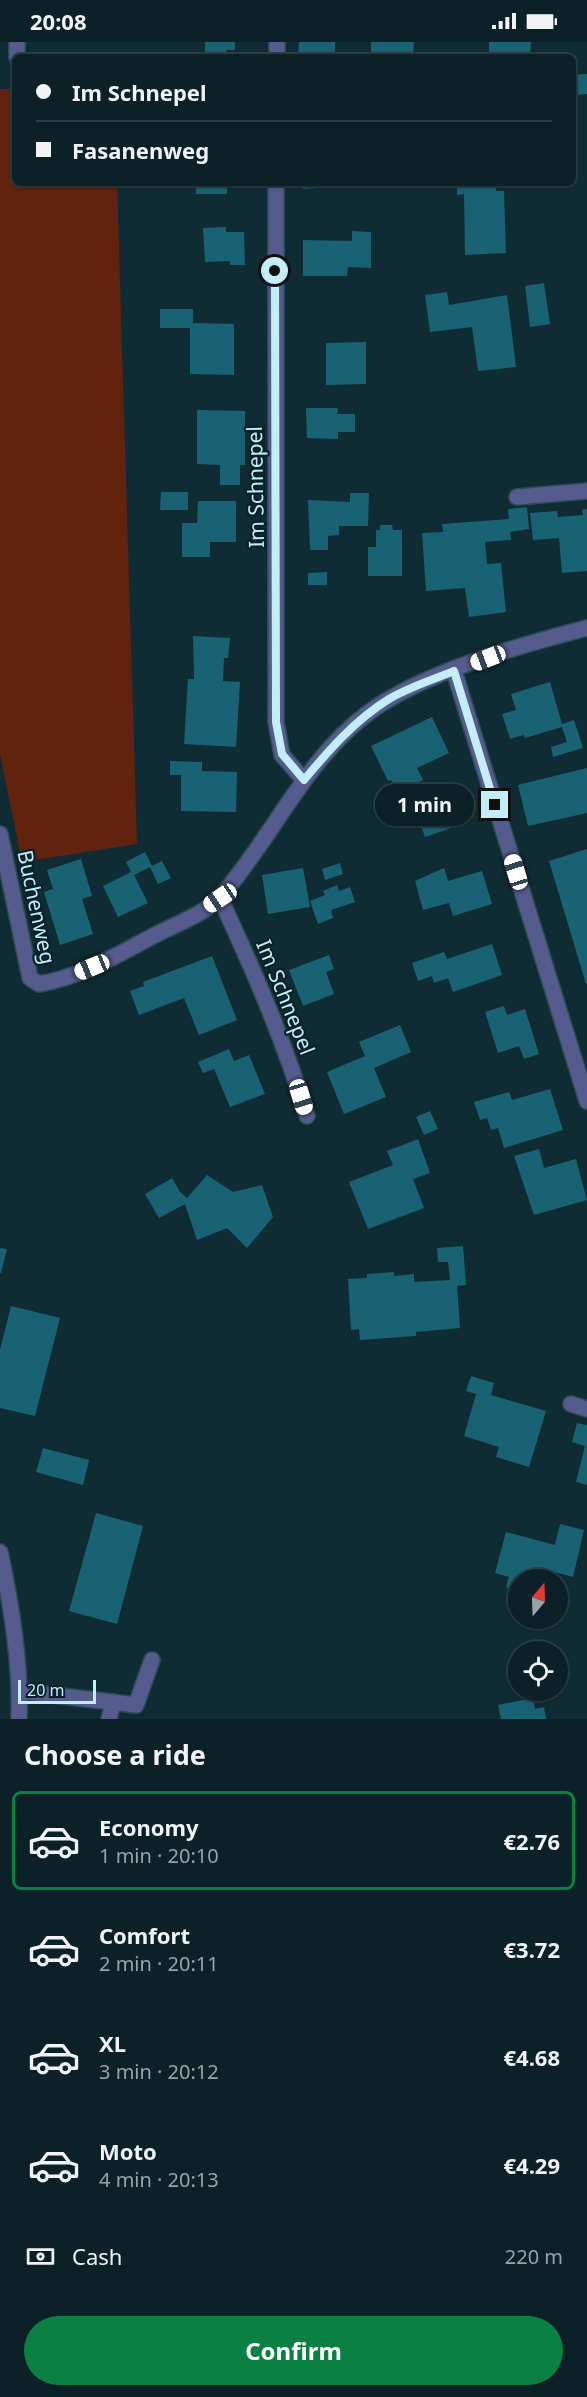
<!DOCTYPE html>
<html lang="en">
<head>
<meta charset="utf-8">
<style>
	:root { --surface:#0b2127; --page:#192e33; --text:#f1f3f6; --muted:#9aa3a7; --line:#2b3e44; --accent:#0b8043 }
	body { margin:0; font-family:"Noto Sans",sans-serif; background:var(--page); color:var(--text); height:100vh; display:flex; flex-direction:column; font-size:22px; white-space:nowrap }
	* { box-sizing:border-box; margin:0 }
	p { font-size:20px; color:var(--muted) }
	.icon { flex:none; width:33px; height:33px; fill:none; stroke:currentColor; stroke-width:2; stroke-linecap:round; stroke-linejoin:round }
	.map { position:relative; height:1677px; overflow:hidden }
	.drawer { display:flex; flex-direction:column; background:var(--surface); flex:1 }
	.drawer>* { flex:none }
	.guide { position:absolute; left:12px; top:12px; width:564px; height:132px; border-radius:9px; box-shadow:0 2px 4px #0004,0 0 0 2px var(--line); display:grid; align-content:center; height:132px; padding:0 24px; background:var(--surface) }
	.needle { width:39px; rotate:19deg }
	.controls { position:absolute; left:508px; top:1527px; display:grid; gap:12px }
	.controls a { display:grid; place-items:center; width:60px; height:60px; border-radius:50%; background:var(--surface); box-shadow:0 2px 4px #0004,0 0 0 2px var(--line); font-size:30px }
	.scale { position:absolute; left:18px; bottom:15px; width:78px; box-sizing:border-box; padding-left:6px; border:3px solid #c4edfa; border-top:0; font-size:16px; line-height:21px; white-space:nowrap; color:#c4edfa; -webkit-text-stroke:4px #05222a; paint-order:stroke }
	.end { position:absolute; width:27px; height:27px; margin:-14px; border:8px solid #c4edfa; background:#111; box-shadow:0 0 0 3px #111 }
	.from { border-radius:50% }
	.bubble { position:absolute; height:42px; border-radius:21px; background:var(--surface); box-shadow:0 2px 4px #0004,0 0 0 2px var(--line); font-size:20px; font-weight:700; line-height:42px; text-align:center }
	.car { position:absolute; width:18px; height:36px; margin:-18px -9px; border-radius:8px; box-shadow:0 0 4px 2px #0007; background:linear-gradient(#fff 24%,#345 0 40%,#fff 0 76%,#345 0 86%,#fff 0) }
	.guide b { display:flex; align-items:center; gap:21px; height:57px; font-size:22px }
	.guide b+b { border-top:2px solid var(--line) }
	.guide i { width:15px; height:15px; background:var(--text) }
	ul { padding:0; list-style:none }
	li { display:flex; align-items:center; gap:18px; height:99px; margin:0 12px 9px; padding:0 12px; border:3px solid transparent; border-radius:9px }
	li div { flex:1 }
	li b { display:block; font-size:22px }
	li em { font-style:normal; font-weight:700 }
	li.current { border-color:var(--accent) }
	li>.icon { width:54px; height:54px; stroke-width:1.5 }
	h2 { padding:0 24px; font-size:27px; line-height:72px }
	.pay { display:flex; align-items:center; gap:15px; height:66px; padding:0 24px; font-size:22px }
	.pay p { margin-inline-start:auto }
	.button { display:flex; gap:12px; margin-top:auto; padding:12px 24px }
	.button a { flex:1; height:69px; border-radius:36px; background:var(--accent); color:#fff; font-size:24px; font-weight:700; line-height:69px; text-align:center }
	.status { display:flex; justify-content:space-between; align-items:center; height:42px; padding:0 30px; background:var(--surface); direction:ltr }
	.status svg { height:16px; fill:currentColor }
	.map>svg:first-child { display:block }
	.green { fill:#61220e }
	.building { fill:#186273 }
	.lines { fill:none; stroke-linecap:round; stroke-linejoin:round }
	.service-casing { stroke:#2c4b54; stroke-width:18 }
	.minor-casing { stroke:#2c4b54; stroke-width:18 }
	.service { stroke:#555b8d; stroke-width:15 }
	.minor { stroke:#555b8d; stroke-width:15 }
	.route { stroke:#c4edfa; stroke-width:8 }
	.labels { text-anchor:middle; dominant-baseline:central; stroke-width:4.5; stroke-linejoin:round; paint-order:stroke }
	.street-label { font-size:21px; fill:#c4edfa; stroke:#05222a }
</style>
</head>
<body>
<div class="status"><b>20:08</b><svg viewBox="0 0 49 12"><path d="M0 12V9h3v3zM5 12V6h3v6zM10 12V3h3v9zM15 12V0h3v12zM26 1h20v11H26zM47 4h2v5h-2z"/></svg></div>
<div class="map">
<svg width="587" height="1677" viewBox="0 0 587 1677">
	<rect width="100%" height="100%" fill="#0f2c34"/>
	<path class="green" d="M0,47H15V141H117L137,802L22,820L0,712Z"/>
	<g class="building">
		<path d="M205,0H235V8H226L229,15H169L170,11H205Z"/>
		<path d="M299,0H335V15H298Z"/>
		<path d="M371,0H414L413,15H371Z"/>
		<path d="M489,0H531L530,15H489Z"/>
		<path d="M587,32V52L573,53V33Z"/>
		<rect x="196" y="141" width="31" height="11"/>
		<path d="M303,141H338V145L303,147Z"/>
		<path d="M457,141H496V149H504L506,211L465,213L464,152L457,153Z"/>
		<path d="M226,185V190H244L245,223H230V219L205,220L203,186Z"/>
		<path d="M352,189L371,190V226L348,225L347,234H303V198L352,199Z"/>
		<path d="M544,241L550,282L530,285L525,244Z"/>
		<path d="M447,250L449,263L507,253L516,325L478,329L472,285L430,290L425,253Z"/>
		<path d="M160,267H193V281L234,282V333L190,332V286H160Z"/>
		<path d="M366,300V342L326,343V301Z"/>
		<path d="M306,366H338L337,372H355V390H338V397L307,396Z"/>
		<path d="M197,368L245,369V423H240V443H220V423L197,422Z"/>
		<path d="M161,450H188V468H160Z"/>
		<path d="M350,451H369L368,484H339V493L328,494V508H310L308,458L350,460Z"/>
		<path d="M198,459H236V500H210V515H182V481H197Z"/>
		<path d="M527,465L529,487L510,490L511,498L485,500L487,522L501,521L506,570L469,575L465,546L426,549L422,491L443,490L442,482L509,477L508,467Z"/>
		<path d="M587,467V529L562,531L559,496L533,498L530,471L557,469L558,475L583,473L582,468Z"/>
		<path d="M380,483H392L393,488H402V534H368V505H376V488H380Z"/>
		<path d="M327,530V543H308V531Z"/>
		<path d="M193,594L230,596L228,616H224L223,639L240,640L236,705L184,702L188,637H194Z"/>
		<path d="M550,640L562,682L574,678L583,706L553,715L551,705L567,700L562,685L525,696L524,693L510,697L502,672L516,668L511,652Z"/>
		<path d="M432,675L449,711L417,726L423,738L397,750L391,738L388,739L371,704Z"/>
		<path d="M170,719L202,720V729L237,730L236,770L181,769V733H170Z"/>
		<path d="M587,726V771L528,784L518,743Z"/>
		<path d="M457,743L469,780L425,795L412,758Z"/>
		<path d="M587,807V941L586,942L549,819Z"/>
		<path d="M145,810L152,824L162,819L171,836L158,842L150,825L134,833L148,861L118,875L103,844L131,830L126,820Z"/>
		<path d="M81,817L92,854L82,857L93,892L60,903L44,850L53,847L47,828Z"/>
		<path d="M340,821L343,832L325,838L322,827Z"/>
		<path d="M303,826L310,865L268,872L262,833Z"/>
		<path d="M444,826L448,839L482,829L492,862L453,874L449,861L423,868L415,839Z"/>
		<path d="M337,843L339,849L350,845L355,860L331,868L333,876L318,882L310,859L325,853L323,849Z"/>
		<path d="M492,902L502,933L453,950L448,936L434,941L432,934L418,939L412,921L444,910L447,917Z"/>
		<path d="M329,913L334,927L326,930L334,952L303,964L289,928Z"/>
		<path d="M212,914L237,978L199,993L184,956L139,973L130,949L144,944L143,940Z"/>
		<path d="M504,964L507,973L525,967L539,1012L524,1017L519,1004L498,1011L485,970Z"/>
		<path d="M400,983L411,1010L374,1026L386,1055L344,1072L327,1030L365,1014L359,1000Z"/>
		<path d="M229,1007L234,1019L249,1013L265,1052L230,1065L214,1027L203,1031L198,1020Z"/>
		<path d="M550,1047L563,1088L504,1106L498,1086L491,1088L487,1076L480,1078L474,1060L509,1050L512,1058Z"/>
		<path d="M430,1069L438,1087L424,1093L416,1075Z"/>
		<path d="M418,1097L430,1131L413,1137L424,1166L368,1187L349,1140L393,1123L387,1109Z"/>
		<path d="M539,1107L544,1126L576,1117L587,1158L534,1173L514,1114Z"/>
		<path d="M207,1133L233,1150L262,1143L273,1175L247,1206L227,1186L197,1198L185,1162L159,1176L145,1152L172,1136L180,1150L187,1156Z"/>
		<path d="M463,1204L466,1243L457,1244L460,1286L416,1290V1294L360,1298L359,1287L351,1288L348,1237L367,1236V1232L394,1230V1234L414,1232V1240L450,1238L448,1220H438L437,1206Z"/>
		<path d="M0,1206L7,1207L1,1231H0Z"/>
		<path d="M11,1264L60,1276L35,1374L0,1366V1308Z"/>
		<path d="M471,1334L494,1341L491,1353L546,1369L529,1425L496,1415L499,1405L464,1394L476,1352L466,1349Z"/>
		<path d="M577,1381L587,1383V1443L576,1440L585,1404L572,1400Z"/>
		<path d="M43,1406L89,1418L83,1443L36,1430Z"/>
		<path d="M96,1471L143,1484L117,1582L69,1569Z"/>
		<path d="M560,1482L584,1488L573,1535L547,1528L544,1538H519V1549L506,1545L509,1535L495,1531L506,1490L555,1503Z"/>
		<path d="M533,1656L535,1667L544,1665L546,1677H501L498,1663Z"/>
	</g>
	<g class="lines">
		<defs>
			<g id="service">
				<path d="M17,15V0"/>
				<path d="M517,455L587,449"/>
				<path d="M571,1362L587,1367"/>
				<path d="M0,1510C12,1565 21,1621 19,1677"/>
				<path d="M20,1649L136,1663L152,1618"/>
				<path d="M109,1677L113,1660"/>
			</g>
			<g id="minor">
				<path d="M277,15V0"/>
				<path d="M276,141V680L282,713L304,738"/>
				<path d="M454,629L587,1059"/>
				<path d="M0,792L30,936L39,942C82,935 120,911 159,891C179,881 206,871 221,854C273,795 304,719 368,671C423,630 521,603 587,586"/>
				<path d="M220,856C253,927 284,998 307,1074"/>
			</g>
		</defs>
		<use href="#service" class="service-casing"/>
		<use href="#minor" class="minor-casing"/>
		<use href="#service" class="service"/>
		<use href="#minor" class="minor"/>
	</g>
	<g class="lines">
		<path class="route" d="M275,229L276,680L282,712L304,738C329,708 355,678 389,657C409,645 432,638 454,629L495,763"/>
	</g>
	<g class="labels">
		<g class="street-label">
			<text transform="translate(255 445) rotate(-91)">Im Schnepel</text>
			<text transform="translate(37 865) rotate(78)">Buchenweg</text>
			<text transform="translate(286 955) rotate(68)">Im Schnepel</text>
		</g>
	</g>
</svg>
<div class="controls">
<a><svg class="needle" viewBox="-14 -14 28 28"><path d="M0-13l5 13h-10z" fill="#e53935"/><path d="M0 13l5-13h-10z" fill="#9aa3a7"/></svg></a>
<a><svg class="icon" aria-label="locate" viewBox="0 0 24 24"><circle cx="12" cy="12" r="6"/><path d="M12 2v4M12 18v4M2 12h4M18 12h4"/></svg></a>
</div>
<div class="scale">20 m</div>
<i class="end from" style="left:275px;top:229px"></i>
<i class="end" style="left:495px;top:763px"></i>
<div class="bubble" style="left:375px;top:742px;width:99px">1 min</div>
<i class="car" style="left:488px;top:616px;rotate:249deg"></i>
<i class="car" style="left:516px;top:830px;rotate:343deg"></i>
<i class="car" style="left:220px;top:856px;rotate:236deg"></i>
<i class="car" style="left:92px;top:925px;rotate:248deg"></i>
<i class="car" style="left:301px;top:1055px;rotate:163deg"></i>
<div class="guide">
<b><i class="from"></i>Im Schnepel</b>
<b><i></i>Fasanenweg</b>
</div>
</div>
<section class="drawer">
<h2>Choose a ride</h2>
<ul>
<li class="current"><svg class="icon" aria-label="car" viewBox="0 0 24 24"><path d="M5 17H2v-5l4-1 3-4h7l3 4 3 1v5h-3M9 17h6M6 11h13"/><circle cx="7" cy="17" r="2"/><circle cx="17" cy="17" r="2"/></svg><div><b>Economy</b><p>1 min · 20:10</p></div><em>€2.76</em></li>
<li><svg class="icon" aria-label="car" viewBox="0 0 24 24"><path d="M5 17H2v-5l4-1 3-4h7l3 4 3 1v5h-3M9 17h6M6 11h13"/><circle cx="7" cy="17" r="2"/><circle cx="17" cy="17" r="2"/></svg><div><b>Comfort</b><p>2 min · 20:11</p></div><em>€3.72</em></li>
<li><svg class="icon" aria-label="car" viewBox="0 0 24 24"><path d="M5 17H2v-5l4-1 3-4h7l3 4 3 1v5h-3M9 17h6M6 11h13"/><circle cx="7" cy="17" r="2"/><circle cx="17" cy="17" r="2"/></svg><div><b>XL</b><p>3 min · 20:12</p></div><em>€4.68</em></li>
<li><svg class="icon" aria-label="car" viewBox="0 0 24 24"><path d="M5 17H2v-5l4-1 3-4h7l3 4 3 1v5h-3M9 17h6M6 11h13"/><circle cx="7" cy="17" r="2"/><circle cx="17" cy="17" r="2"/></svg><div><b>Moto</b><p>4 min · 20:13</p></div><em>€4.29</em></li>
</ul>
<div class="pay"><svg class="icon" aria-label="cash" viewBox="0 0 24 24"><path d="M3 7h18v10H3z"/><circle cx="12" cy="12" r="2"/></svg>Cash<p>220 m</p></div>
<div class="button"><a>Confirm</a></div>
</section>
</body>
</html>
